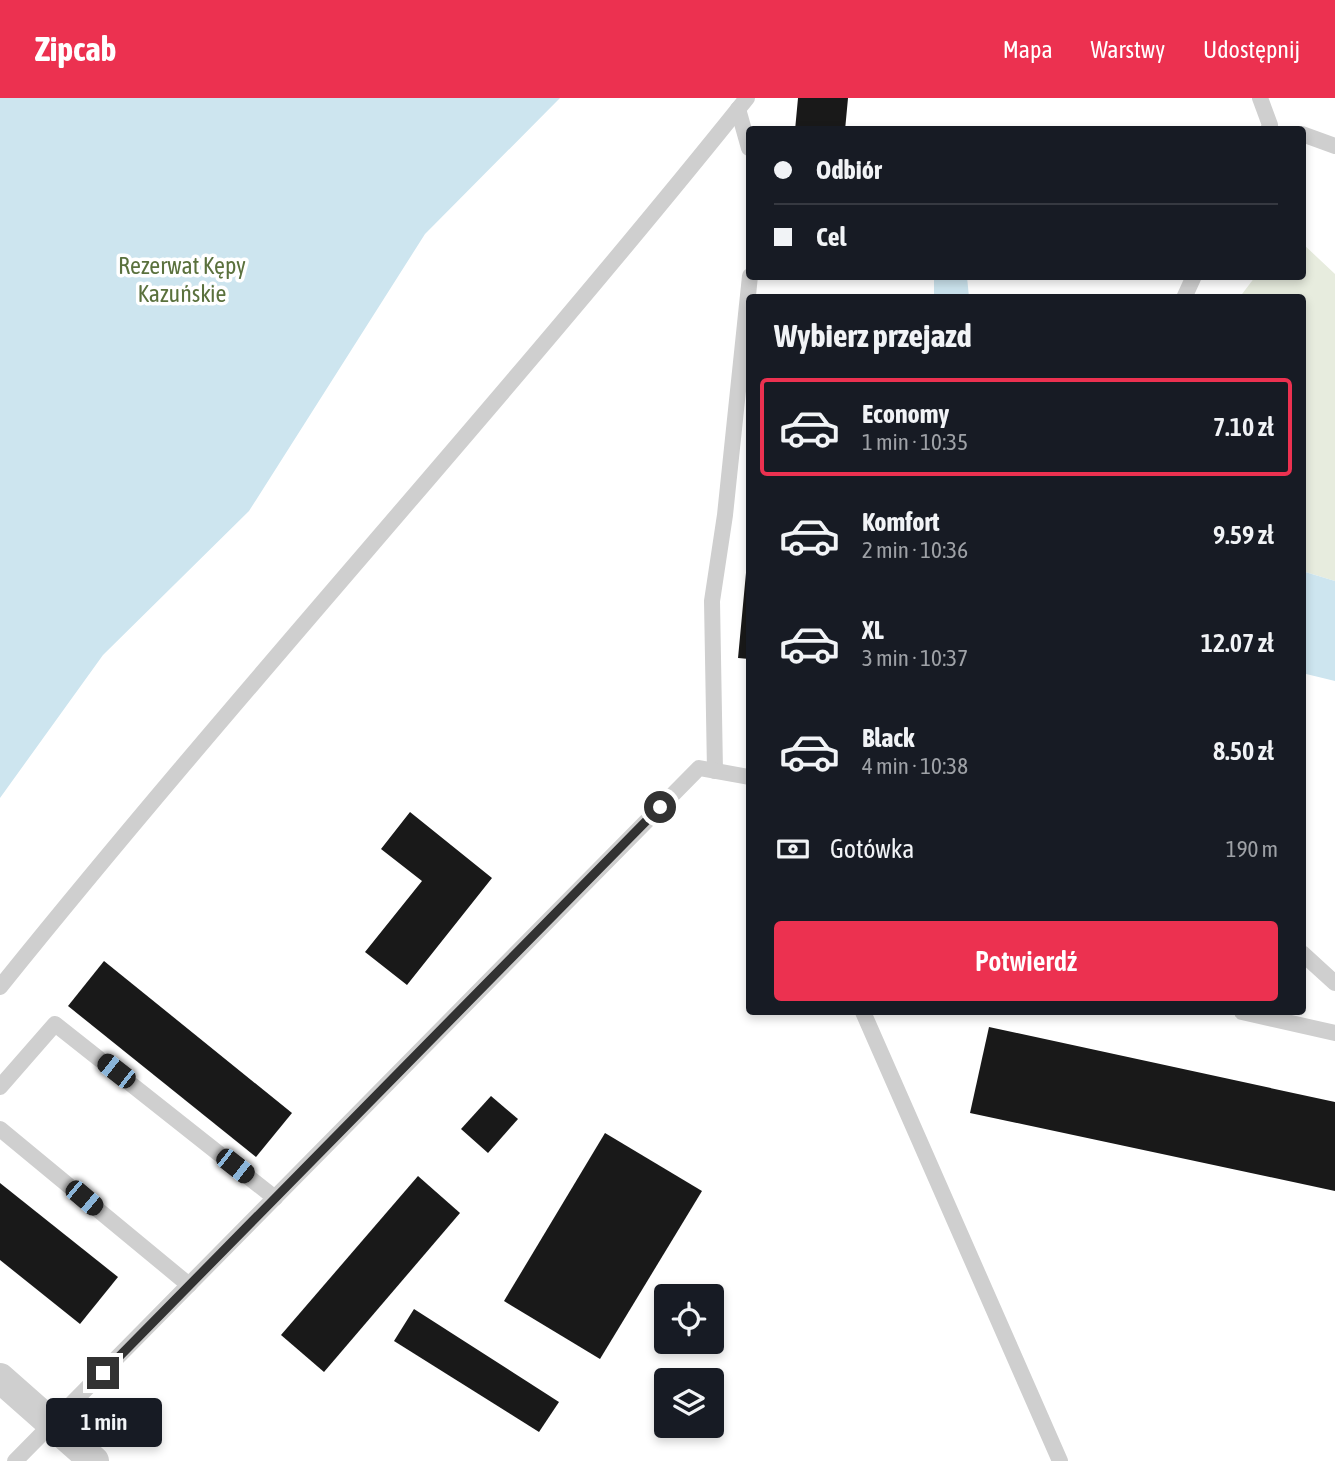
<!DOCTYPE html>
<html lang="pl">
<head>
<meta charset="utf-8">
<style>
	:root { --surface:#171b24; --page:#242831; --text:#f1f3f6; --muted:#9ea1a6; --line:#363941; --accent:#ec3150 }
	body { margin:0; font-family:"Asap Condensed",sans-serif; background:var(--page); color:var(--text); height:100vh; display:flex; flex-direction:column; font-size:26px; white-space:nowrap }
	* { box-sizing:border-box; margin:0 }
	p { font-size:23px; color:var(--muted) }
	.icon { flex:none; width:38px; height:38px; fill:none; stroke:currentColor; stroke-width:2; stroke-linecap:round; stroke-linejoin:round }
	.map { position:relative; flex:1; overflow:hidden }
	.sheet { position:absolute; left:746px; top:196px; width:560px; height:721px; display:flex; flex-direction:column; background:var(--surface); border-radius:7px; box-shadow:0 4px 10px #0003 }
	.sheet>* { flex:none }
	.top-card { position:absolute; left:746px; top:28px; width:560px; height:154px; border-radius:7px; box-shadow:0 4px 10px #0003; display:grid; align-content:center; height:154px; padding:0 28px; background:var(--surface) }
	.buttons { position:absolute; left:654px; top:1186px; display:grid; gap:14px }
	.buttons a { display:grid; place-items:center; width:70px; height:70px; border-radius:7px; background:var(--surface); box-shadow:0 4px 10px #0003; font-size:35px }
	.end { position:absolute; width:32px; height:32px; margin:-16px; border:9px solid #323232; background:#fff; box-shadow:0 0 0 4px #fff }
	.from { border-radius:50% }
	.bubble { position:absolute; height:49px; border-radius:7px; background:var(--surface); box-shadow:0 4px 10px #0003; font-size:23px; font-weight:600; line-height:49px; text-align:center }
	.car { position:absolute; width:21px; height:42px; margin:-21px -10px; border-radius:9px; box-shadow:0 0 5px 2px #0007; background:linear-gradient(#222 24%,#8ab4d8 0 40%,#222 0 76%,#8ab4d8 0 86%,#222 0) }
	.top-card b { display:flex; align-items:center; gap:24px; height:66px; font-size:26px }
	.top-card b+b { border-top:2px solid var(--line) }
	.top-card i { width:18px; height:18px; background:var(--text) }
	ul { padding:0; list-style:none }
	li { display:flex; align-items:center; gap:21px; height:98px; margin:0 14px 10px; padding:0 14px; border:4px solid transparent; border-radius:7px }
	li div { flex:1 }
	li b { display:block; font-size:26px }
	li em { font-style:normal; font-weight:600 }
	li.current { border-color:var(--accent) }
	li>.icon { width:63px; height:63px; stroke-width:1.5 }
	h2 { padding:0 28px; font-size:32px; line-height:84px }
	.pay { display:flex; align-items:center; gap:18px; height:77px; padding:0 28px; font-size:26px }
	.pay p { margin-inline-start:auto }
	.button { display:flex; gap:14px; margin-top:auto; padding:14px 28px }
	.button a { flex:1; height:80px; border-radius:7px; background:var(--accent); color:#fff; font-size:28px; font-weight:600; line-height:80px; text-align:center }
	header { display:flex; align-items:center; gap:42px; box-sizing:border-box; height:98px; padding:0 35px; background:var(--accent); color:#fff }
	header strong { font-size:33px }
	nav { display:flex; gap:38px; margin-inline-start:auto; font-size:24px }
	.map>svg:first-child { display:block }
	.green { fill:#e7ecde }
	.water { fill:#cde5ef }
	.building { fill:#191919 }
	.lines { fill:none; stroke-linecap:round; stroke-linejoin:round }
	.service { stroke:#cfcfcf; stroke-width:16 }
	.minor { stroke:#cfcfcf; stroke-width:30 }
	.route { stroke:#323232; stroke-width:9 }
	.labels { text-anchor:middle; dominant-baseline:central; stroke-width:7; stroke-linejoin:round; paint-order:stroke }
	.park-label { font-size:24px; fill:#5a713d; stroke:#fff }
</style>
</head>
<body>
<header>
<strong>Zipcab</strong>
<nav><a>Mapa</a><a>Warstwy</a><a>Udostępnij</a></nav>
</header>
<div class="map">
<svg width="1335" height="1363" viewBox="0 0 1335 1363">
	<rect width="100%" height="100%" fill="#fff"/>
	<path class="green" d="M1302,145L1335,176V483L1302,473V200H1239L1255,179L1302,178Z"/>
	<g class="water">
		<path d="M0,0H560L425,136L249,413L103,557L0,700Z"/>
		<path d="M934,179H967L969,199H934Z"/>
		<path d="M1302,473L1335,483V583L1302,575Z"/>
	</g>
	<g class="building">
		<path d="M798,0H848L845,32H795Z"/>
		<path d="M747,464H749V561L738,560Z"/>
		<path d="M410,714L492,780L407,887L365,854L422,783L381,751Z"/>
		<path d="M104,863L292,1015L256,1059L68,908Z"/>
		<path d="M989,929L1335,1004V1093L970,1015Z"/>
		<path d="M491,998L518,1021L488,1055L461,1031Z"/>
		<path d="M605,1035L702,1093L600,1261L504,1203Z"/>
		<path d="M418,1078L460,1115L324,1274L281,1237Z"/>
		<path d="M0,1085L118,1179L80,1226L0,1162Z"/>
		<path d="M414,1211L559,1304L539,1334L394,1243Z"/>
	</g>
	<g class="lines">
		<g class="service">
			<path d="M1260,0L1270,27L1268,32"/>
			<path d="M738,11L749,50"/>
			<path d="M1302,36L1335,48"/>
			<path d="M1184,200L1194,178"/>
			<path d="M715,673L712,503L725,417L750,178"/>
			<path d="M1302,855L1335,885"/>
			<path d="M0,889C243,587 505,302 747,0"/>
			<path d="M863,914L1060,1363"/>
			<path d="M1242,914L1335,935"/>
			<path d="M0,989L55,926L275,1100"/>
			<path d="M0,1031L189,1187"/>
			<path d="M15,1363L699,670L749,679"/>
		</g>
		<path class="minor" d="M0,1280L94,1363"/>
	</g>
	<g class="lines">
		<path class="route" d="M103,1275L660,709"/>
	</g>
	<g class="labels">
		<g class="park-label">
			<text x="182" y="167">Rezerwat Kępy<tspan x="182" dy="28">Kazuńskie</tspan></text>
		</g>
	</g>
</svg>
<div class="buttons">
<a><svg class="icon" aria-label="locate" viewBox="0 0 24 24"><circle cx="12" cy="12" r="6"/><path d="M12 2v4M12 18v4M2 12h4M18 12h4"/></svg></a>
<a><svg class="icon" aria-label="layers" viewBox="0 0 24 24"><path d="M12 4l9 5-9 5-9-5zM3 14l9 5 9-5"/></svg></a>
</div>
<i class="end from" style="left:660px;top:709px"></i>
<i class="end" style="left:103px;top:1275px"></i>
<div class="bubble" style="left:46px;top:1300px;width:116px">1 min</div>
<i class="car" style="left:116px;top:973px;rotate:308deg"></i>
<i class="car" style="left:235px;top:1068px;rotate:128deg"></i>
<i class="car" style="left:84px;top:1100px;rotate:130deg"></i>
<div class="top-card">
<b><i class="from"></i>Odbiór</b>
<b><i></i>Cel</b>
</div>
<section class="sheet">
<h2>Wybierz przejazd</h2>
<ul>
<li class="current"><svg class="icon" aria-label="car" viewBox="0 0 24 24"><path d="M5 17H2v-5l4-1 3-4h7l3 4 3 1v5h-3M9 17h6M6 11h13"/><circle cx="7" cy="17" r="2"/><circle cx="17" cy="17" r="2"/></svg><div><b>Economy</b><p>1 min · 10:35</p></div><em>7.10 zł</em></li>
<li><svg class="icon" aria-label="car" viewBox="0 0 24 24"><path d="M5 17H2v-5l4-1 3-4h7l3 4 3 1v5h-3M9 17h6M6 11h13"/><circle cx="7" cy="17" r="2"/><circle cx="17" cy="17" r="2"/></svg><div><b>Komfort</b><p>2 min · 10:36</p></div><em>9.59 zł</em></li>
<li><svg class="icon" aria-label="car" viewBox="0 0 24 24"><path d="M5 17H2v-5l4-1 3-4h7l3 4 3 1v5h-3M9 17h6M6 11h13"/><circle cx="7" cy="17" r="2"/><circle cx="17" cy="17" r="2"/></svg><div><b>XL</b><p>3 min · 10:37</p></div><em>12.07 zł</em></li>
<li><svg class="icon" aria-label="car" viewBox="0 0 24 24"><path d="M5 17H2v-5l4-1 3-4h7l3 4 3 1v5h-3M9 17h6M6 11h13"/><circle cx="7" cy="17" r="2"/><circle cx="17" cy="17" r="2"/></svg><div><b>Black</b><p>4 min · 10:38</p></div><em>8.50 zł</em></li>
</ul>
<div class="pay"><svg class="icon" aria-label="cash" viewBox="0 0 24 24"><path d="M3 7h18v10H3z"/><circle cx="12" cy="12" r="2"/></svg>Gotówka<p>190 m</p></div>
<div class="button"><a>Potwierdź</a></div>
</section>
</div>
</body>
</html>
